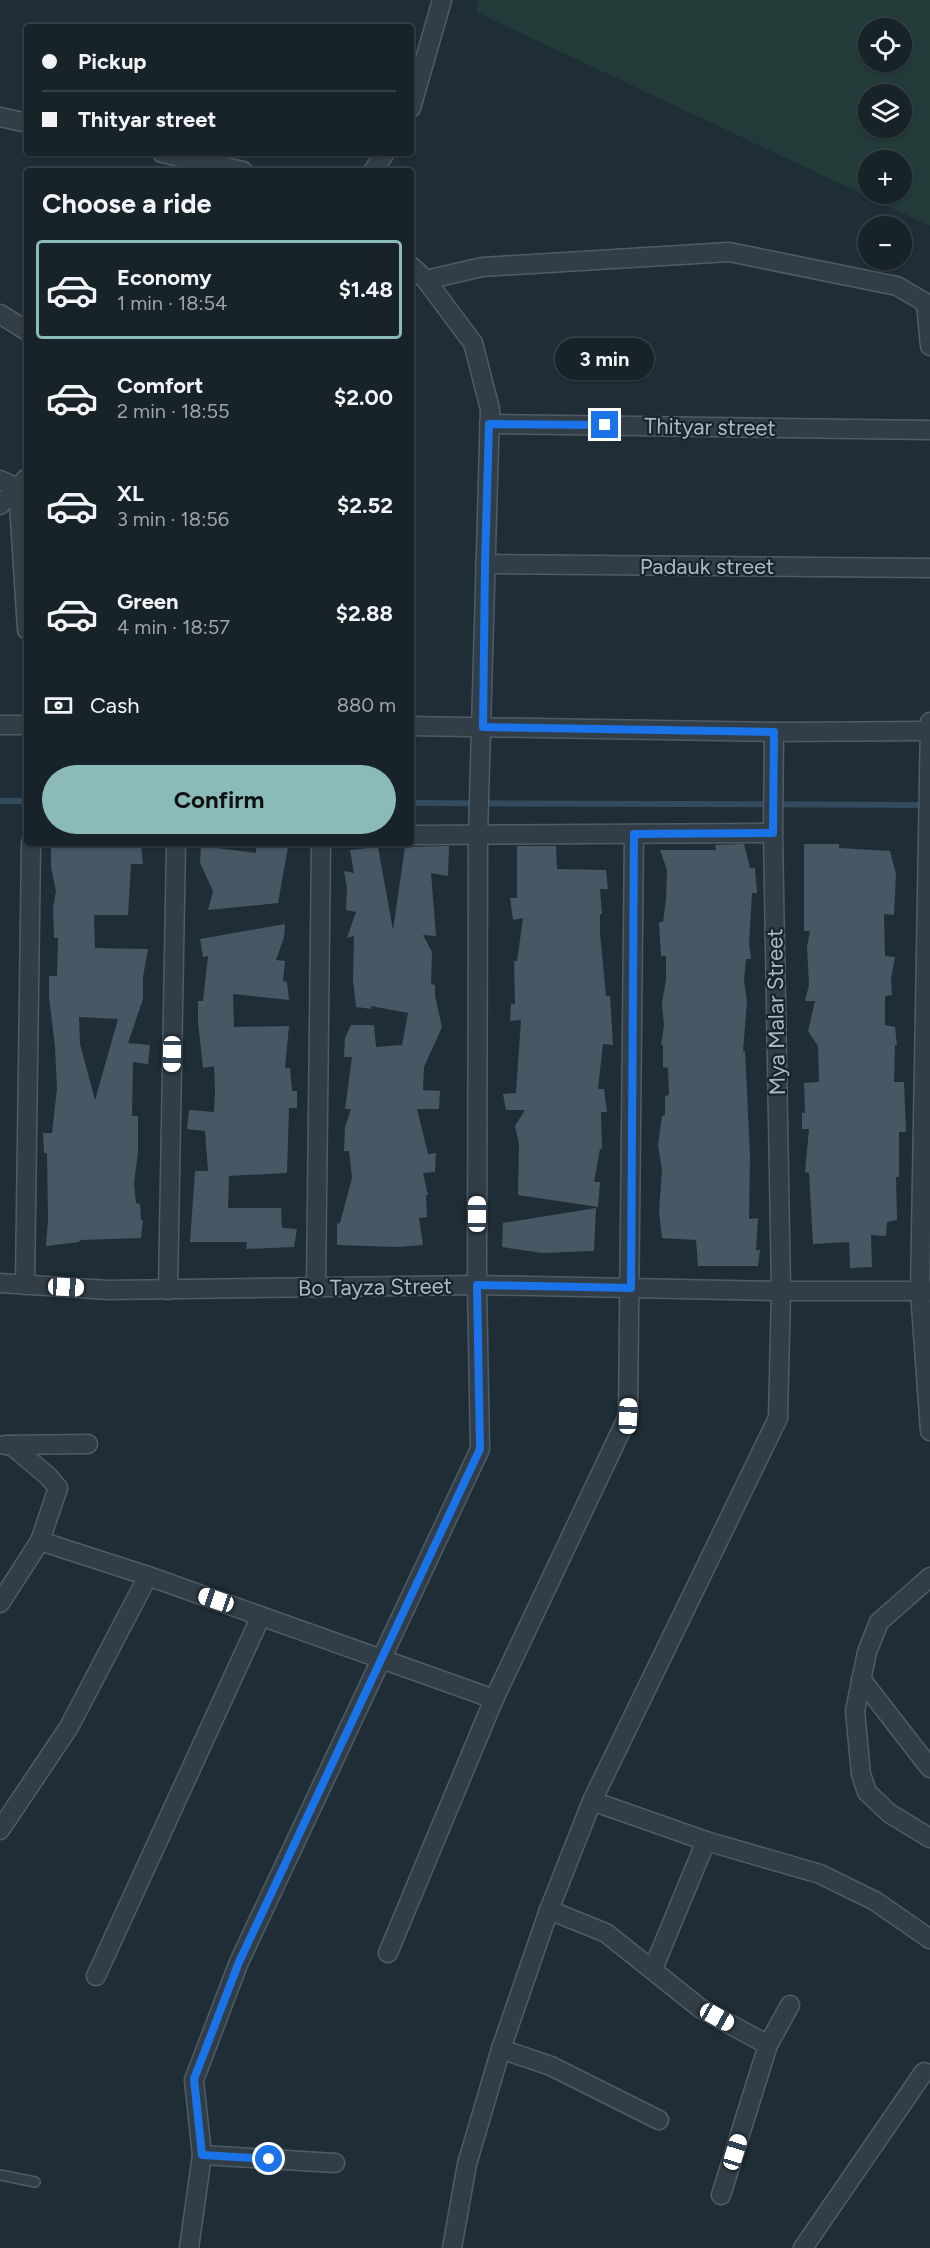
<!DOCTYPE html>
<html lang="en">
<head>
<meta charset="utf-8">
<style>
	:root { --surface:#172229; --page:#202a31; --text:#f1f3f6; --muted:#9ea4a8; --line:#363f46; --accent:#8bbbb9 }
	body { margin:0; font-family:Figtree,sans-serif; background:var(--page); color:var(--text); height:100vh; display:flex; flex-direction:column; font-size:22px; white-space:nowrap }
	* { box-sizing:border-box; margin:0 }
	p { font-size:20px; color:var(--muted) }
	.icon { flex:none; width:33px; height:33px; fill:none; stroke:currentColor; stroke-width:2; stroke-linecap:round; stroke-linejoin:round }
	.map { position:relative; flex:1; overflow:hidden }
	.sheet { position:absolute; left:24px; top:168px; width:390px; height:678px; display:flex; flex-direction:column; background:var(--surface); border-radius:6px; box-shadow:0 2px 4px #0004,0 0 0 2px var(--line) }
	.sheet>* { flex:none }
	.top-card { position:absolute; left:24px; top:24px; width:390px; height:132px; border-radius:6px; box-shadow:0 2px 4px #0004,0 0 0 2px var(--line); display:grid; align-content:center; height:132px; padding:0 18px; background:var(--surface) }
	.tools { position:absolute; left:858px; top:18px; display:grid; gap:12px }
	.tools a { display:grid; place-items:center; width:54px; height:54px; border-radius:50%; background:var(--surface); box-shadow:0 2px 4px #0004,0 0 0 2px var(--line); font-size:30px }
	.end { position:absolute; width:27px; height:27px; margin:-14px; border:8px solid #1a73e8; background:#fff; box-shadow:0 0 0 3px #fff }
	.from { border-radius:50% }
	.bubble { position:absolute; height:42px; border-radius:21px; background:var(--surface); box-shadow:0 2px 4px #0004,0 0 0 2px var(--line); font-size:20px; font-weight:700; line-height:42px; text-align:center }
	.car { position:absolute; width:18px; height:36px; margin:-18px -9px; border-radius:8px; box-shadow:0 0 4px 2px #0007; background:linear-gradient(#fff 24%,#345 0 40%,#fff 0 76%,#345 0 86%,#fff 0) }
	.top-card b { display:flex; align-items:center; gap:21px; height:57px; font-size:22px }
	.top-card b+b { border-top:2px solid var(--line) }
	.top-card i { width:15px; height:15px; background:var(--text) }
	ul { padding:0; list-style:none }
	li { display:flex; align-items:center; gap:18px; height:99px; margin:0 12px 9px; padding:0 6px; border:3px solid transparent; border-radius:6px }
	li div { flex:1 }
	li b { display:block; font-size:22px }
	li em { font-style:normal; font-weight:700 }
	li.active { border-color:var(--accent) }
	li>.icon { width:54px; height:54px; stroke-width:1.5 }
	h2 { padding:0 18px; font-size:27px; line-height:72px }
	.pay { display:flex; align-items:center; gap:15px; height:66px; padding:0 18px; font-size:22px }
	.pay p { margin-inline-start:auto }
	.cta { display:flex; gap:12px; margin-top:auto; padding:12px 18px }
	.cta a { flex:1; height:69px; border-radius:36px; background:var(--accent); color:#111; font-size:24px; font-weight:700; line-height:69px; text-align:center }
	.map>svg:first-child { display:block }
	.green { fill:#223a38; fill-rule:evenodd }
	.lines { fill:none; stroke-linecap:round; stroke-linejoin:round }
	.stream { stroke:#324b5f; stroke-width:6 }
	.building { fill:#475763; fill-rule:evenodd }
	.service-casing { stroke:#505c65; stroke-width:12 }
	.minor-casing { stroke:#505c65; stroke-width:21 }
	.service { stroke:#323e47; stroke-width:9 }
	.minor { stroke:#323e47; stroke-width:18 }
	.route { stroke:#1a73e8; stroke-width:8 }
	.labels { text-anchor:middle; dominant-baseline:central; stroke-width:4.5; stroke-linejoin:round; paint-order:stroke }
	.street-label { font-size:22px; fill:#acb9c4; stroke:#18232c }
</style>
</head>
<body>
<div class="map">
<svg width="930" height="2248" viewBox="0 0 930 2248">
	<rect width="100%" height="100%" fill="#1f2d37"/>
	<path class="green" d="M479,0H930V226L476,12ZM868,28H902V62H868ZM868,94H902V128H868ZM868,160H902V194H868Z"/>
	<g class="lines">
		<g class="stream">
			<path d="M0,801H27"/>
			<path d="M411,803L926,805"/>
		</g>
	</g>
	<g class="building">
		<path d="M51,843L141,844L143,864H131L128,915H94L95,948L148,949L143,977V999L128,1043L150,1045L148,1064L133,1062L132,1116H138V1153L134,1183L136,1203L140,1204L141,1220H143L141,1238L80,1240L79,1242L46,1246L48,1220L47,1153H44L43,1133H52L57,1088L55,1047L49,997V976H57L58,938H54L53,908L56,891L51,867ZM79,1017L118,1019L95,1100L80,1044Z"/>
		<path d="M256,843L288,847L278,903L208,910L213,891L200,863L201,846L256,853Z"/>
		<path d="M744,844L750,868H755L757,893H752L749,944L751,959H746L744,980L747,1002L743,1051H745L750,1155L749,1219L758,1218L756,1250H760L758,1266H698L696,1240L662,1238L659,1211L662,1170L658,1145L662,1116L665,1115V1096L669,1095L668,1068L663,1067V1045H661L664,1026L662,1003L666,980V956H661L659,922H663L666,899L667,870L660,850H716L715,845Z"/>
		<path d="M804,844H839V848L890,851L896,874L894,915L884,914L885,956L895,957L891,979L892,995L885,996V1025L895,1027L897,1045H895L894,1082H904L906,1132H899V1177H896L897,1220L887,1222L886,1236L871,1235L872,1267L850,1268L849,1242L813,1244L809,1173L805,1172L809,1129H802V1113H805L804,1083L819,1082L818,1046L808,1031L815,1001H805L809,985L807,947L810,931H804Z"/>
		<path d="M449,846L448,876L431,873L436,936L423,935L432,952L431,984L435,985V996L442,1027L424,1067L423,1090L440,1091L439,1109H417L428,1154L436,1153L435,1172L423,1173L428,1195H426L427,1217L419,1218L423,1245L396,1247L337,1245V1224L340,1223L352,1178L349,1151H344L345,1127L351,1109H345L352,1057H344L345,1038L351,1025H374L376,1047L402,1045L408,1013L371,1006L372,1009L356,1007L353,980L354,936L347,938L356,912L346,910L347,888L344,871L354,873L350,850L378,847L393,930L405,847Z"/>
		<path d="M517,846H556L557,869L606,870L608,889H600L602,914H600V933L606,996H610L613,1045L603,1044L598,1089H604L607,1112H601L602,1149H600L594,1182H600L598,1207L518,1195L519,1144L515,1126L525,1110H506L503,1094L516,1093L521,1020L510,1021L511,1004H515L514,961H517L523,918L513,920L510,898H517Z"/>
		<path d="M285,924L284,937L276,960L285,961L283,981L287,982L289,1000L233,994L234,1027L289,1026L285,1068H290L292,1091H297V1108H289L287,1173L229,1176L228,1208H281L282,1228L297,1229L294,1247L246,1249L247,1242H190L195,1171H208L205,1131L187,1129L189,1110L214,1112L215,1091L214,1066L203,1068L198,1022V1001H203L208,956L203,957L200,939Z"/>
		<path d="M596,1208L594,1251L542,1253L502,1247L503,1223Z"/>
	</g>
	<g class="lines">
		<defs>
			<path id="service" d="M0,2175L35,2182"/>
			<g id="minor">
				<path d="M411,108L442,0"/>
				<path d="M0,117L27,123"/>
				<path d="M162,153L243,171"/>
				<path d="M373,171L385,153"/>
				<path d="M426,280L482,267L729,252L897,286L926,303L930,346"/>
				<path d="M0,314L27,331"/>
				<path d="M489,424L930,430"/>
				<path d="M0,480L18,488L27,630"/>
				<path d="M0,505L27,478"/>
				<path d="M485,564L930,568"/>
				<path d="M930,722L920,1292L930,1431"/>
				<path d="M0,725H27"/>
				<path d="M411,726L774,732L930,731"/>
				<path d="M411,835L773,833"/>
				<path d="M0,1283L108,1290L477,1285L781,1291H930"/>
				<path d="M25,1285L31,843"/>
				<path d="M316,1288L321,843"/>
				<path d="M168,1290L176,843"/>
				<path d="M5,1445L88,1444"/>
				<path d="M40,1541L148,1576L494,1699"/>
				<path d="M930,1577L879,1622L867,1652L855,1711L861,1774L867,1792L889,1813L930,1838"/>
				<path d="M0,1603L40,1541L58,1488L48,1476L11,1445"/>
				<path d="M861,1679L930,1768"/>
				<path d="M592,1801L706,1841L820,1874L875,1901L930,1939"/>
				<path d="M0,1830L69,1727L148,1576"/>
				<path d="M549,1910L606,1933L700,2008L768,2045L790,2005"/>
				<path d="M388,1953L494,1699L628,1416L634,834"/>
				<path d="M653,1969L706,1841"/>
				<path d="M96,1976L261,1616"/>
				<path d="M501,2049L551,2066L659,2120"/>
				<path d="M202,2155L335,2163"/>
				<path d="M721,2195L768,2045"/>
				<path d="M189,2248L202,2155L194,2080L239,1962L480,1449L477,1285L478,835L490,409L473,343L426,280L411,266"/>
				<path d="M452,2248L467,2164L501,2049L549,1910L592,1801L778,1418L781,1291L773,833L774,732"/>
				<path d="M803,2248L924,2072"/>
			</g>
		</defs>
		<use href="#service" class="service-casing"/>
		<use href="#minor" class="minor-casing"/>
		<use href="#service" class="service"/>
		<use href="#minor" class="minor"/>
	</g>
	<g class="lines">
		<path class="route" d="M269,2159L202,2155L194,2079L239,1962L480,1449L477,1285L631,1288L634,834L773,833L774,732L483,727L485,564L489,424L605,425"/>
	</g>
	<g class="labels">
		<g class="street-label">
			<text transform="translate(710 427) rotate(1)">Thityar street</text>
			<text x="707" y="566">Padauk street</text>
			<text transform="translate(776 1012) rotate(-91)">Mya Malar Street</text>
			<text transform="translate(375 1287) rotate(-1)">Bo Tayza Street</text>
		</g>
	</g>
</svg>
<div class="tools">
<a><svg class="icon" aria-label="locate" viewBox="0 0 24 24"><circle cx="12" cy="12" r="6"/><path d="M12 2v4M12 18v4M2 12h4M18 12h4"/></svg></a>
<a><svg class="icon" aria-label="layers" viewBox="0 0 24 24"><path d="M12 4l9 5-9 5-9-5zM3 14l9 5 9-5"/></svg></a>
<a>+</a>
<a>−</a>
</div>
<i class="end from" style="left:269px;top:2159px"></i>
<i class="end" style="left:605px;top:425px"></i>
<div class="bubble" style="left:555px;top:338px;width:99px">3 min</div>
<i class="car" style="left:172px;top:1054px;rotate:181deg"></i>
<i class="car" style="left:477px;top:1214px;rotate:0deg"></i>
<i class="car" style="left:66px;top:1287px;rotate:93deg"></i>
<i class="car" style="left:628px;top:1416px;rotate:2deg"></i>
<i class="car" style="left:216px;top:1600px;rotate:289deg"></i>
<i class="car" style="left:717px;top:2017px;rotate:119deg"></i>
<i class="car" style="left:735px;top:2152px;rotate:17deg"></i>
<div class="top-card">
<b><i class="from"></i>Pickup</b>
<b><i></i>Thityar street</b>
</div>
<section class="sheet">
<h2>Choose a ride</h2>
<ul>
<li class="active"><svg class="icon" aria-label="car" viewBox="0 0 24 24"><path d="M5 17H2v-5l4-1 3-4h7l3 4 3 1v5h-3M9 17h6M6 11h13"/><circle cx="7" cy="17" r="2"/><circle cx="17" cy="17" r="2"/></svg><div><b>Economy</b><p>1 min · 18:54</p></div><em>$1.48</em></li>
<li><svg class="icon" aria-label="car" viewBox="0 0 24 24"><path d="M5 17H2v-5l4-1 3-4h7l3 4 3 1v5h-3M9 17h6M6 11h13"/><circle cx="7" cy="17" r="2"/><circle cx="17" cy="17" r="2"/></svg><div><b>Comfort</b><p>2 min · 18:55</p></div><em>$2.00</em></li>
<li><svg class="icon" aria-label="car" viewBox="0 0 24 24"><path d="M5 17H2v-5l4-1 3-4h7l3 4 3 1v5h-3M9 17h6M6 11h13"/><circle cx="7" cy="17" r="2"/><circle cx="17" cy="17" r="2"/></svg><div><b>XL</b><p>3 min · 18:56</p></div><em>$2.52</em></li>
<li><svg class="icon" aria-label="car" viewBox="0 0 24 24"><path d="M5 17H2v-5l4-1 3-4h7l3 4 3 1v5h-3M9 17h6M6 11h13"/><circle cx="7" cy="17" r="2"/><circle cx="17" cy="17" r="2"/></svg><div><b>Green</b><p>4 min · 18:57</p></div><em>$2.88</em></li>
</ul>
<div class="pay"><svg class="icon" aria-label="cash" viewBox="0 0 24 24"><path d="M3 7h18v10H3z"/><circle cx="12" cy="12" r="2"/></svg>Cash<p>880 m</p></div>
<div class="cta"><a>Confirm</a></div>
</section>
</div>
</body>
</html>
